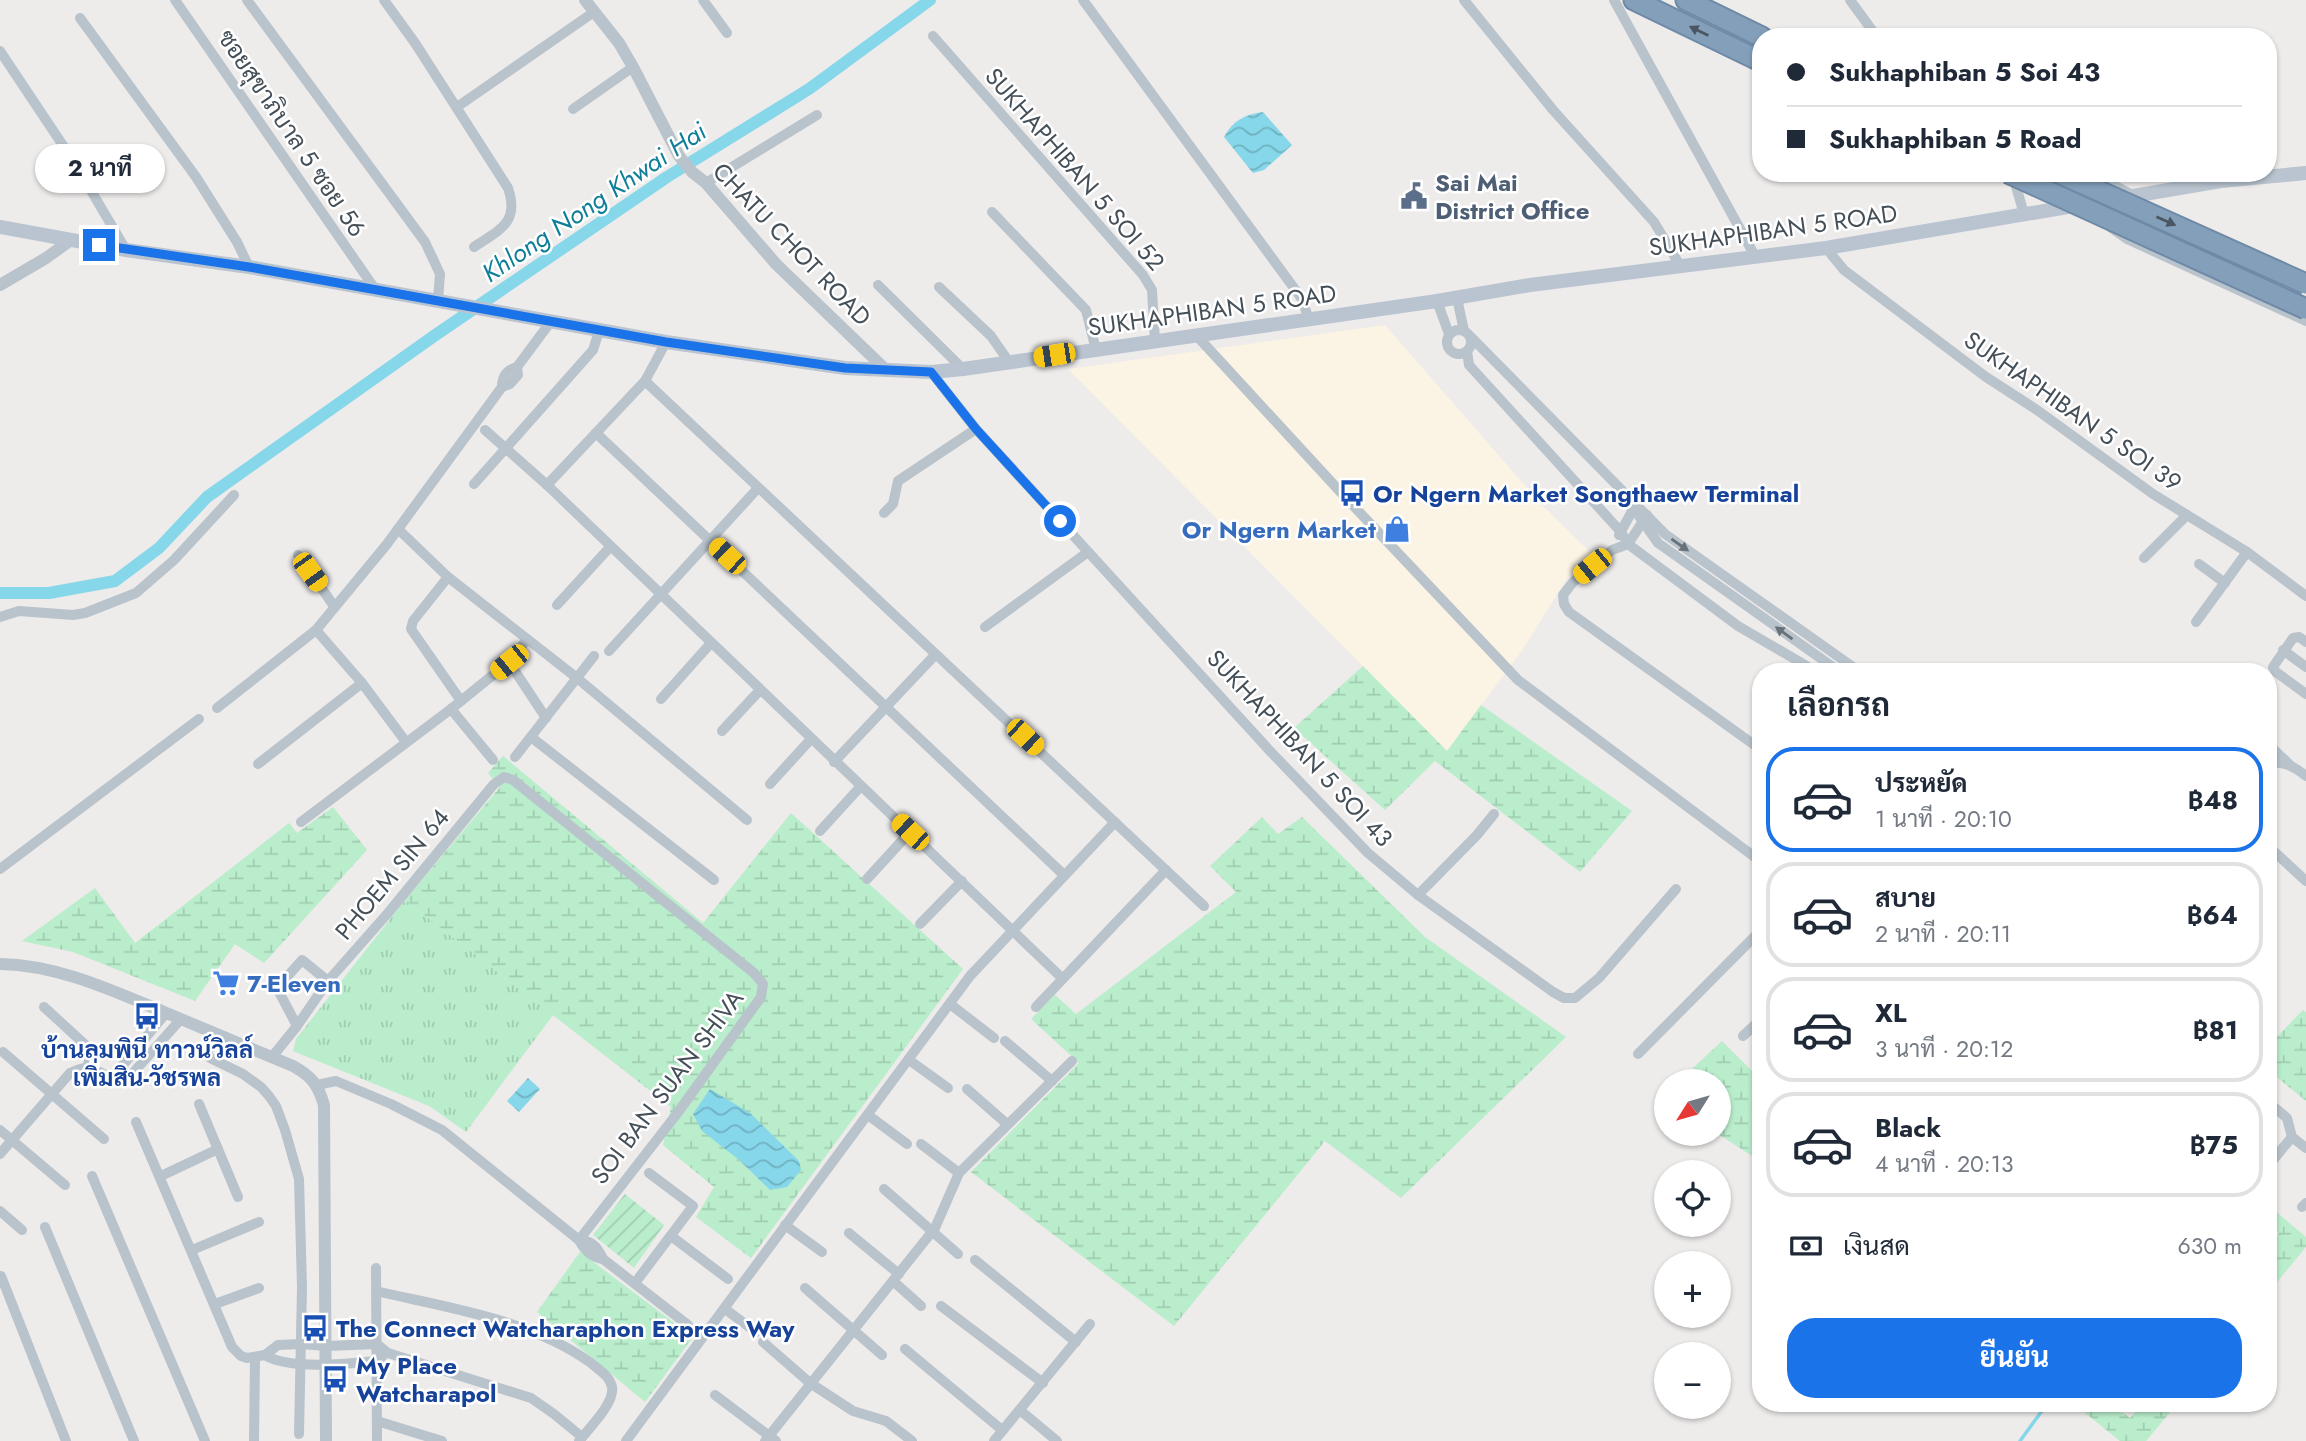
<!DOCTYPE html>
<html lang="th">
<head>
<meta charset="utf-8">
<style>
	:root { --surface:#fff; --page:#f6f6f7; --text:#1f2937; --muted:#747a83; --line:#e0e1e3; --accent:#1a73e8 }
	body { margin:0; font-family:Jost,Sarabun,sans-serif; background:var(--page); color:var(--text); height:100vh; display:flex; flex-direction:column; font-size:26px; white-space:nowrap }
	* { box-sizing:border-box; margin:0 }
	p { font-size:23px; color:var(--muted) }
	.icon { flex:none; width:38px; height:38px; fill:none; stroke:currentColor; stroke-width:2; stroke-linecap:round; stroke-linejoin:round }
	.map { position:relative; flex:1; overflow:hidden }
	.details { position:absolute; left:1752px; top:663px; width:525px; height:749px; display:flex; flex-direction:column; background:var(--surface); border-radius:28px; box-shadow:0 2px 5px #0004 }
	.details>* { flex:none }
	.guide { position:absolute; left:1752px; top:28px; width:525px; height:154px; border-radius:28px; box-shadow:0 2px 5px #0004; display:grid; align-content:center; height:154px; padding:0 35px; background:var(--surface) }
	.needle { width:46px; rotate:233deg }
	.fabs { position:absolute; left:1654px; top:1069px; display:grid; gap:14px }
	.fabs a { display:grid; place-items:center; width:77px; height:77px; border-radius:50%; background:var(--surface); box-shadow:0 2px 5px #0004; font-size:35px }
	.end { position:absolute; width:32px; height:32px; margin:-16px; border:9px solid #1a73e8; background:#fff; box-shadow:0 0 0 4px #fff }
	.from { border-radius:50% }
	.bubble { position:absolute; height:49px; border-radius:24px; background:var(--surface); box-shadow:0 2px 5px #0004; font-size:23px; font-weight:700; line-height:49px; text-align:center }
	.car { position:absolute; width:21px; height:42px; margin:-21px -10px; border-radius:9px; box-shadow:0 0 5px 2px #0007; background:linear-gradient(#f5c518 24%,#345 0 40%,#f5c518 0 76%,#345 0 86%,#f5c518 0) }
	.guide b { display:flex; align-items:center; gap:24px; height:66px; font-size:26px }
	.guide b+b { border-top:2px solid var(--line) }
	.guide i { width:18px; height:18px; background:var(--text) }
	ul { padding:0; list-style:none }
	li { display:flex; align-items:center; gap:21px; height:105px; margin:0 14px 10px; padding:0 21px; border:4px solid var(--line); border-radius:28px }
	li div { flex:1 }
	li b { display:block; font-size:26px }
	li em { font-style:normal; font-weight:700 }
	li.selected { border-color:var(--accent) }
	li>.icon { width:63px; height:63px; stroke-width:1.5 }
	h2 { padding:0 35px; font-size:32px; line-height:84px }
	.pay { display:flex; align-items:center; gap:18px; height:77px; padding:0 35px; font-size:26px }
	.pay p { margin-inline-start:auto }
	.action { display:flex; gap:14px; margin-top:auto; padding:14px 35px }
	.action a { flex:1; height:80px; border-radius:28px; background:var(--accent); color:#fff; font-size:28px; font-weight:700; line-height:80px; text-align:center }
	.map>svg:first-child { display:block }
	.commercial { fill:#fbf3e3 }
	.grass { fill:url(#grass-tufts) }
	.wetland { fill:url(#wetland-marsh); fill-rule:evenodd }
	.garden { fill:url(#garden-furrows) }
	.water { fill:url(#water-waves) }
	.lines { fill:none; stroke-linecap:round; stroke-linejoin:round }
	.stream { stroke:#86d7e9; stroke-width:3.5 }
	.canal { stroke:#86d7e9; stroke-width:12 }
	.motorway-casing { stroke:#6e8aa6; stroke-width:23 }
	.minor { stroke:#b9c3cb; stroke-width:10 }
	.tertiary { stroke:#b9c3cb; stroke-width:12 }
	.secondary { stroke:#b9c4d0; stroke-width:14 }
	.motorway { stroke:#839fba; stroke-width:19 }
	.motorway-bridge-casing { stroke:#6e8aa6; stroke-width:23; stroke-linecap:butt }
	.motorway-bridge { stroke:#839fba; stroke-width:19 }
	.oneway { fill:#4a5762 }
	.oneway2 { fill:#67727a }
	.route { stroke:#1a73e8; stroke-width:9 }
	.labels { text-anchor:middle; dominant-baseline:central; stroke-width:5; stroke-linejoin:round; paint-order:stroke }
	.street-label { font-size:24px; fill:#444f58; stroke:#fff }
	.service-label { font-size:24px; font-weight:bold; fill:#4e5e75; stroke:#fff; text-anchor:start }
	.transit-label { font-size:24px; font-weight:bold; fill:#164399; stroke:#fff; text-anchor:start }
	.shop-label { font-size:24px; font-weight:bold; fill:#366cbe; stroke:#fff; text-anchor:end }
	.water-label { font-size:26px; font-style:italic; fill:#0f7f99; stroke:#fff }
</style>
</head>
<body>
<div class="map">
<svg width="2306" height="1441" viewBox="0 0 2306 1441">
	<defs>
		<pattern id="grass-tufts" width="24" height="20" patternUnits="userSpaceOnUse" patternTransform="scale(1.75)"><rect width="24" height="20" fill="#b9edcb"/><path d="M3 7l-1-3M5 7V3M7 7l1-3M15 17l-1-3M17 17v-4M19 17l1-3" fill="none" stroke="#a0cdb0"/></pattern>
		<pattern id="wetland-marsh" width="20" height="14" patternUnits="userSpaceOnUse" patternTransform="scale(1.75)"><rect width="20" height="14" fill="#b9edcb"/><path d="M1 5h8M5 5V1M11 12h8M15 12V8" fill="none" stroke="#a0cdb0"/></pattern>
		<pattern id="garden-furrows" width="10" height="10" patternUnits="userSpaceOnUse" patternTransform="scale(1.75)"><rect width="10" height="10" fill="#b9edcb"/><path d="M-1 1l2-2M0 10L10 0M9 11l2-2" fill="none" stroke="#a0cdb0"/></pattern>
		<pattern id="water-waves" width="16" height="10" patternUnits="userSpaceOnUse" patternTransform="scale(1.75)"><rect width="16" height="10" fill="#86d7e9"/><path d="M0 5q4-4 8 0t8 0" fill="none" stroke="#6fb1c0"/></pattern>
	</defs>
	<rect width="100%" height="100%" fill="#eeebeb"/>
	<path class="commercial" d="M1385,325L1541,504L1592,554L1567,578L1524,648L1447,751L1068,369Z"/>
	<path class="grass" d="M405,900L553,1015L466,1132L429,1106L293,1051L296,1039Z"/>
	<g class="wetland">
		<path d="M1363,666L1447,751L1481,705L1632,811L1580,872L1435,761L1385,810L1294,728Z"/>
		<path d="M503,756L703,923L791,813L963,969L751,1258L696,1217L714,1187L663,1145L671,1107L405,900L500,787L488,773ZM750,1113L770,1190L738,1159Z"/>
		<path d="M333,807L367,850L264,963L235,944L195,1001L73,952L22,941L95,888L135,943L289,823L297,833Z"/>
		<path d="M1262,817L1278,834L1302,817L1425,937L1566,1037L1401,1198L1325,1141L1174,1326L971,1172L1079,1063L1031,1019L1055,995L1076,1014L1236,892L1210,866Z"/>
		<path d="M2303,1010L2306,1012V1101L2268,1070V1046Z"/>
		<path d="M1722,1041L1758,1077L1760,1076V1161L1718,1134V1082L1679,1081Z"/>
		<path d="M2268,1205L2306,1237V1247L2268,1293V1248L2279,1233L2268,1223Z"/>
		<path d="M580,1252L693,1337L645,1402L537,1312Z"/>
		<path d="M2074,1404H2111L2130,1418L2142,1404H2177L2146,1441H2120Z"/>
	</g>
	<path class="garden" d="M625,1194L664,1225L634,1268L593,1235Z"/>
	<g class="water">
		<path d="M1263,112L1292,145L1264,170L1253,173L1224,137C1232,121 1246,114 1263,112Z"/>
		<path d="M528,1078L540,1089L519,1112L507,1101Z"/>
		<path d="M710,1089L750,1113L799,1161L801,1170L787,1187L770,1190L738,1159L702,1131L693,1114Z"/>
	</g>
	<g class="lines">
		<path class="stream" d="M2020,1441L2047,1404"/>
		<path class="canal" d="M0,593H49L115,581L159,548L207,497L434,336L667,177L809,89L930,0"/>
		<defs>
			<g id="motorway">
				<path d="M1634,0L1760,61"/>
				<path d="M1686,0L1762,37"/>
			</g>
		</defs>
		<use href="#motorway" class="motorway-casing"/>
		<g class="minor">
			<path d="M175,0L375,289"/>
			<path d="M247,0L425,242L440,274L438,300"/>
			<path d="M384,0L415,43L508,188C520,223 499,230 474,247"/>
			<path d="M703,0L727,33"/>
			<path d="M1083,0L1302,299L1309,320"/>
			<path d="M1464,0L1553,110L1654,222L1681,267"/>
			<path d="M1614,0L1756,258"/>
			<path d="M1850,0L1877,37"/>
			<path d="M80,18L196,177L237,242L249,267"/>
			<path d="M933,36L1143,275L1152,290L1155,341"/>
			<path d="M0,51L76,165L126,250"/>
			<path d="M457,107L594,12"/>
			<path d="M573,109L633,67"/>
			<path d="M2091,173L2134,196"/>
			<path d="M2013,176L2024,214"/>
			<path d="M706,183L817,115"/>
			<path d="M992,212L1086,310L1096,350"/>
			<path d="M2110,227L2127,239L2306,321"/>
			<path d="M1826,248L1844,270L1986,377L2037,410L2153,494L2247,552L2306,596"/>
			<path d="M878,285L963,369"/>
			<path d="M939,287L991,336L1009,362"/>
			<path d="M1457,298L1464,331"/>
			<path d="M1437,301L1449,334"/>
			<circle cx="1459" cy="342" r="12"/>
			<path d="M1196,335L1346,498L1518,680L1760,861"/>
			<path d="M1470,336L1665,534L1860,672"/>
			<path d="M1467,351L1469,365L1621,532L1628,544L1738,626L1817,672"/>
			<path d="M931,372L976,429L1269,750L1368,853L1418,895L1553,992L1564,998H1575L1599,978L1676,889"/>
			<path d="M645,381L1204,906"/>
			<path d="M502,387C502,376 506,370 517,367L552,320"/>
			<path d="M485,430L547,485L1062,978"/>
			<path d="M596,433L1064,875"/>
			<path d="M474,484L593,350L600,328"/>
			<path d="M547,485L645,381L666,342"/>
			<path d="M884,513L893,504L898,481L976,429"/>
			<path d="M1647,515L1628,544L1612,550L1573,582L1563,595L1564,604L1569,612L1760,749"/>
			<path d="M1639,516L1658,543L1840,672"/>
			<path d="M398,529L448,577L577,678L747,820"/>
			<path d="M1619,535L1636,504"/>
			<path d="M298,555L334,606"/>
			<path d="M2144,558L2187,515"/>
			<path d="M2199,564L2225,583"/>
			<path d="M448,577L413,621L411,629L461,701"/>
			<path d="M557,605L610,547"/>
			<path d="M0,617L19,611L73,615L85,613L136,593L174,560L234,495"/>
			<path d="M2196,622L2247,552"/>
			<path d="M985,627L1088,552"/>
			<path d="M316,630L362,683L406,742"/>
			<path d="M2306,642L2299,637L2293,638L2273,667L2276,672L2306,694"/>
			<path d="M2283,650L2306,667"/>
			<path d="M609,651L758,488"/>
			<path d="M509,662L546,718"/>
			<path d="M661,699L711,643"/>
			<path d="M217,708L316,630L387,544L502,387L510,384L518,375L517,367"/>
			<path d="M451,709L493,760"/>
			<path d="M722,731L760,690"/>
			<path d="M531,737L714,880"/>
			<path d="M2268,744L2290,765"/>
			<path d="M515,757L594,656"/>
			<path d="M834,762L935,655"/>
			<path d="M258,764L362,683"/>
			<path d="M2268,764C2283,760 2295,767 2306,776"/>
			<path d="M770,784L810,740"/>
			<path d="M301,822L451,709L509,662L527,639"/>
			<path d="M820,831L861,786"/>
			<path d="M2268,846L2306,881"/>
			<path d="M0,869L199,719"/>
			<path d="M867,879L910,832"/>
			<path d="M1418,895L1477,835L1494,814"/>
			<path d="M920,924L962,881"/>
			<path d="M950,1004L994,1038"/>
			<path d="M44,1007L92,1051L87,1068"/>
			<path d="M1036,1007L1166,870"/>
			<path d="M297,1026L277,988L302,960L328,981"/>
			<path d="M213,1032L207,1052L210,1058L243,1074L261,1087L269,1096L276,1106L285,1130L299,1179L302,1287L299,1434"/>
			<path d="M1743,1036L1760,1020"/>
			<path d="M1005,1041L1052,1081"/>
			<path d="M3,1052L104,1139"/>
			<path d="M1638,1054L1760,931"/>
			<path d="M272,1057L297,1026L328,981L388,913L494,784L504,777L513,780L754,973L763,984L761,997L676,1115L579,1240L442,1130L391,1104L336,1081L317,1085"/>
			<path d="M909,1060L948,1088"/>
			<path d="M112,1078L166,1013"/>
			<path d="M967,1089L1007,1124"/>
			<path d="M2268,1102L2287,1118L2292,1137L2306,1148"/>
			<path d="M199,1104L238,1197"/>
			<path d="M868,1115L907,1144"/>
			<path d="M136,1122L232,1347L241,1356L247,1358L265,1355L278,1345L301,1344L327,1346L377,1344L388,1353L531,1398L554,1414L582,1437"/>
			<path d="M0,1130L65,1185"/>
			<path d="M921,1144L959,1173"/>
			<path d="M0,1154L70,1073C75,1071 81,1068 86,1068C107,1070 113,1088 133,1073L181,1019"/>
			<path d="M2268,1166L2292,1137"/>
			<path d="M92,1176L205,1441"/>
			<path d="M161,1176L218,1149"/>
			<path d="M884,1189L958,1254"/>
			<path d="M2302,1207L2306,1203"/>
			<path d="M0,1211L22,1230"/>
			<path d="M785,1225L822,1252"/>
			<path d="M45,1227L134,1441"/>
			<path d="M849,1233L899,1274"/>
			<path d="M671,1236L728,1279"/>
			<path d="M579,1240C585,1251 591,1257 603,1259L688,1325"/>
			<path d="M579,1240C591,1240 598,1247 603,1259"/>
			<path d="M192,1250L259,1222"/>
			<path d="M975,1260L1076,1342"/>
			<path d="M376,1268L377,1441"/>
			<path d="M1,1276L66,1441"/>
			<path d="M893,1281L921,1306"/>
			<path d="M635,1283L693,1206L649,1173"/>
			<path d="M805,1288L882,1355"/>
			<path d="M376,1291C448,1308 530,1319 591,1363C599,1370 610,1376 612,1387C615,1403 589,1428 579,1441"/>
			<path d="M215,1304L259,1288"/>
			<path d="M941,1306L1043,1383"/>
			<path d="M725,1309L756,1332"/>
			<path d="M763,1342L810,1383L853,1411L886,1421L912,1441"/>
			<path d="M905,1349L1002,1430"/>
			<path d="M265,1355C288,1370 349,1364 376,1361L382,1357"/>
			<path d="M715,1395L776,1441"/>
			<path d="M1021,1411L1057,1441"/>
			<path d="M377,1421L442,1441"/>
			<path d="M254,1441L255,1357"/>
			<path d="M626,1441L970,976L1115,822"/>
			<path d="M765,1441L935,1228L959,1173L1072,1061"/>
			<path d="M994,1441L1090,1324"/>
		</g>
		<g class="tertiary">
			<path d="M585,0L619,43L633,67L679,156L692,172L706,183L776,264L886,370"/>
			<path d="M0,285L46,258L71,240"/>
			<path d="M0,964C58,965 111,990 164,1012C207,1030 250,1048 293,1066C311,1076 318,1084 324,1105L326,1441"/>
		</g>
		<path class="secondary" d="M0,227L126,250L249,267L666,342L845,368L931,372L963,369L1437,301L1530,285L1826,248L2221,181L2306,173"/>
		<use href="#motorway" class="motorway"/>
		<defs>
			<g id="motorway-bridge">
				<path d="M2008,173L2306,309"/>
				<path d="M2059,173L2306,284"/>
			</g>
		</defs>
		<use href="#motorway-bridge" class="motorway-bridge-casing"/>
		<use href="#motorway-bridge" class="motorway-bridge"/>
	</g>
	<defs><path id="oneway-solid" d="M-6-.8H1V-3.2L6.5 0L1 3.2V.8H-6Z" transform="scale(1.75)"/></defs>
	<g class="oneway">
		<use href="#oneway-solid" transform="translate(1699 31) rotate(-154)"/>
		<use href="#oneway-solid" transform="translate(2166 221) rotate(24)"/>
	</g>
	<g class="oneway2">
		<use href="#oneway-solid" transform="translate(1680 545) rotate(35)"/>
		<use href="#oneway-solid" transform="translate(1784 633) rotate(-144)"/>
	</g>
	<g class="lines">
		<path class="route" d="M99,245L249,267L666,342L845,368L931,372L976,429L1060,521"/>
	</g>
	<defs>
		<symbol id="civic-bare" viewBox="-9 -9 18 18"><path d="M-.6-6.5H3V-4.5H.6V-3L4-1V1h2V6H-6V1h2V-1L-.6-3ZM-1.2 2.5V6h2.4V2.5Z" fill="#5c6f8a" stroke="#fff" stroke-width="2.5" paint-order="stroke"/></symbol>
		<symbol id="bus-bare" viewBox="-9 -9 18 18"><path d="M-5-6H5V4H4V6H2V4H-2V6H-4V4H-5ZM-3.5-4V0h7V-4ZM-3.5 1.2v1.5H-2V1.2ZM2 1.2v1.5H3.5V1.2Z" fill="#1a4fb4" stroke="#fff" stroke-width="2.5" paint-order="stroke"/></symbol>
		<symbol id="shop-bare" viewBox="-9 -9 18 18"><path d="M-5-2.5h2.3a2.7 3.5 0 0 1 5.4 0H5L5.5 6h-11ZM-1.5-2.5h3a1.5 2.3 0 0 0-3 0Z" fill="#3f7fe0" stroke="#fff" stroke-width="2.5" paint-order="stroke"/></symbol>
		<symbol id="supermarket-bare" viewBox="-9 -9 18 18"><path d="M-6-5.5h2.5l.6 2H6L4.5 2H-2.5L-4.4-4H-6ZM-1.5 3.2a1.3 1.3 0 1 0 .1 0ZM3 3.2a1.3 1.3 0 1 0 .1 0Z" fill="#3f7fe0" stroke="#fff" stroke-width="2.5" paint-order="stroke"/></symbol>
	</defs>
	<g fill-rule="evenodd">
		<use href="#civic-bare" x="1395" y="177" width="38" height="38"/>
		<use href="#bus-bare" x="1333" y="474" width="38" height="38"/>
		<use href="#shop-bare" x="1378" y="510" width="38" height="38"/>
		<use href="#supermarket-bare" x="207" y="964" width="38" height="38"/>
		<use href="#bus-bare" x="128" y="997" width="38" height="38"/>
		<use href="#bus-bare" x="296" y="1309" width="38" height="38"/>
		<use href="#bus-bare" x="316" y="1360" width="38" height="38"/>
	</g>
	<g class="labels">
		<g class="street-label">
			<text transform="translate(292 133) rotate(56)">ซอยสุขาภิบาล 5 ซอย 56</text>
			<text transform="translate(1075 169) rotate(49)">SUKHAPHIBAN 5 SOI 52</text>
			<text transform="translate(1773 230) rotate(-8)">SUKHAPHIBAN 5 ROAD</text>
			<text transform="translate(792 244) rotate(46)">CHATU CHOT ROAD</text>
			<text transform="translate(1212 310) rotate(-8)">SUKHAPHIBAN 5 ROAD</text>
			<text transform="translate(2073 411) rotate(35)">SUKHAPHIBAN 5 SOI 39</text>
			<text transform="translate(1300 748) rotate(47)">SUKHAPHIBAN 5 SOI 43</text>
			<text transform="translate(392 874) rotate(-50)">PHOEM SIN 64</text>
			<text transform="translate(667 1087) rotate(-53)">SOI BAN SUAN SHIVA</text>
		</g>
		<g class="service-label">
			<text x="1435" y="182">Sai Mai<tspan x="1435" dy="28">District Office</tspan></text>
		</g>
		<g class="transit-label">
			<text x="1373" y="493">Or Ngern Market Songthaew Terminal</text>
			<text x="147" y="1049" text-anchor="middle">บ้านลุมพินี ทาวน์วิลล์<tspan x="147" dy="28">เพิ่มสิน-วัชรพล</tspan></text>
			<text x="336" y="1328">The Connect Watcharaphon Express Way</text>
			<text x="356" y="1365">My Place<tspan x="356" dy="28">Watcharapol</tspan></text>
		</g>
		<g class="shop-label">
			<text x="1376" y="529">Or Ngern Market</text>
			<text x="247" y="983" text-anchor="start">7-Eleven</text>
		</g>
		<g class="water-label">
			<text transform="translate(594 202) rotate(-34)">Khlong Nong Khwai Hai</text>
		</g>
	</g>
</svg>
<div class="fabs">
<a><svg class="needle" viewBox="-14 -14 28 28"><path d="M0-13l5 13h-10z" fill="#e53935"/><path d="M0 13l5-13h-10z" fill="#747a83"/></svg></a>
<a><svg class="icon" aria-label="locate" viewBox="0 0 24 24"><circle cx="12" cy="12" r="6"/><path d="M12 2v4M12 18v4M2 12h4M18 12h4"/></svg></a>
<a>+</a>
<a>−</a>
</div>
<i class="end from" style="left:1060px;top:521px"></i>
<i class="end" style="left:99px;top:245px"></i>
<div class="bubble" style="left:35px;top:144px;width:130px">2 นาที</div>
<i class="car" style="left:1054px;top:355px;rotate:261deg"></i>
<i class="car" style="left:727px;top:556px;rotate:313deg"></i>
<i class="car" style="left:1592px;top:566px;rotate:231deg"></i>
<i class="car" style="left:310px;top:572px;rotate:144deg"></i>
<i class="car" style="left:509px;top:662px;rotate:231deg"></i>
<i class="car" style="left:1025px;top:737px;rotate:133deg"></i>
<i class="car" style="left:910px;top:832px;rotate:313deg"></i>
<div class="guide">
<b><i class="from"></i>Sukhaphiban 5 Soi 43</b>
<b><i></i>Sukhaphiban 5 Road</b>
</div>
<section class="details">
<h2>เลือกรถ</h2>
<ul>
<li class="selected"><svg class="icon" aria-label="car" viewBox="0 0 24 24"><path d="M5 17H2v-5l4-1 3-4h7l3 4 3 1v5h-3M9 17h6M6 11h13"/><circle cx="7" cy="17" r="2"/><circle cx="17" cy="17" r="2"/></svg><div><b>ประหยัด</b><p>1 นาที · 20:10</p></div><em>฿48</em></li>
<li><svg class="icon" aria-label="car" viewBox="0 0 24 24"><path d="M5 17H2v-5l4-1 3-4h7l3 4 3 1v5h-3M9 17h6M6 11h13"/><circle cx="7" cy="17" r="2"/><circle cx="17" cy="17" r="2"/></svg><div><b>สบาย</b><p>2 นาที · 20:11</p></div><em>฿64</em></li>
<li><svg class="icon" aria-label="car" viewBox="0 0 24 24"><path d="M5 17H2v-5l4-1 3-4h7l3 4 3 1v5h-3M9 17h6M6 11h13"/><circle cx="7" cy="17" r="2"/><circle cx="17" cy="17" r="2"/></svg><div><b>XL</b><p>3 นาที · 20:12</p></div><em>฿81</em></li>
<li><svg class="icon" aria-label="car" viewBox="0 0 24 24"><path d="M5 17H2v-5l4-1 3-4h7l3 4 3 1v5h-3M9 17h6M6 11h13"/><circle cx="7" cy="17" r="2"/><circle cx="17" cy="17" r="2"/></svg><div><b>Black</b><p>4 นาที · 20:13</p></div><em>฿75</em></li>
</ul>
<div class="pay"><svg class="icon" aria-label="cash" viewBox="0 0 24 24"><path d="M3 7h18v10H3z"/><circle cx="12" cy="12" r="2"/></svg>เงินสด<p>630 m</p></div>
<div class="action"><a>ยืนยัน</a></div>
</section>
</div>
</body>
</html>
